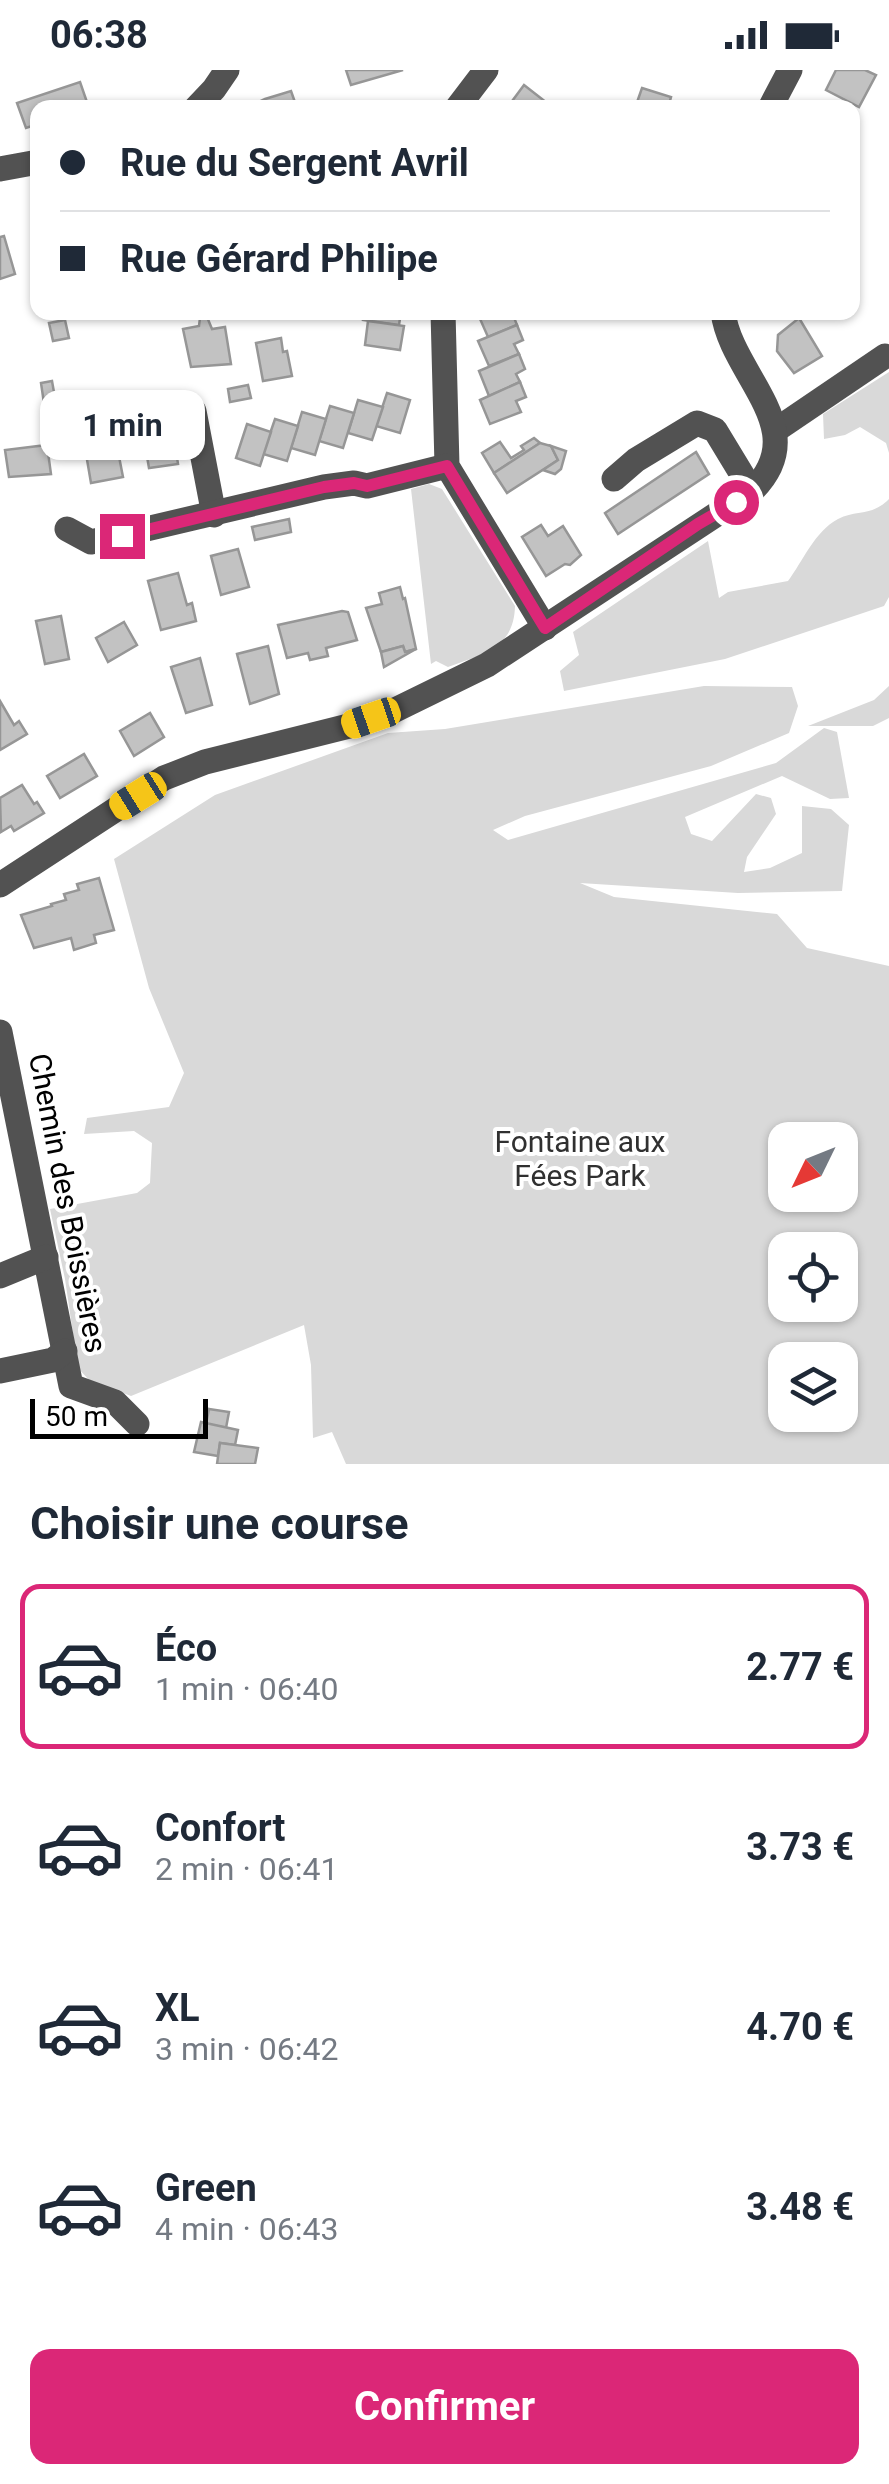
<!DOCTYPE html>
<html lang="fr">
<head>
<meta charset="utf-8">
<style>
	:root { --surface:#fff; --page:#f2f2f3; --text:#1f2937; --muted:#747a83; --line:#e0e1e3; --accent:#db2777 }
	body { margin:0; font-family:Roboto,sans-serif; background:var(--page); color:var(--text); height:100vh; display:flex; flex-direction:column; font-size:38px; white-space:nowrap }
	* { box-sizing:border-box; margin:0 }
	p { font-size:32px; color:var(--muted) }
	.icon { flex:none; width:55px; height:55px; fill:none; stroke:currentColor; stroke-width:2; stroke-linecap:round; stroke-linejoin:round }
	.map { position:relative; height:1394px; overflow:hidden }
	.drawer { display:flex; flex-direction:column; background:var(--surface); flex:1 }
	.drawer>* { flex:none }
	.banner { position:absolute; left:30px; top:30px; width:830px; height:220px; border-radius:20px; box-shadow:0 2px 8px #0004; display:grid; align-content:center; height:220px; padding:0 30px; background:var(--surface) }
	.needle { width:65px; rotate:227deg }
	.fabs { position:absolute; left:768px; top:1052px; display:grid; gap:20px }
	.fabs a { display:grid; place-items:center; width:90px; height:90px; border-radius:20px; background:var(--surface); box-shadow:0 2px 8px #0004; font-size:50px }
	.scale { position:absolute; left:30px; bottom:25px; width:178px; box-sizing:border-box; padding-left:10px; border:5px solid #000; border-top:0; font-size:28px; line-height:35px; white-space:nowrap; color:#000; -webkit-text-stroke:8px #fff; paint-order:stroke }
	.end { position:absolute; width:45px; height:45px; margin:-22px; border:12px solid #db2777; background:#fff; box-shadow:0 0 0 5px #fff }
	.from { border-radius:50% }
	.bubble { position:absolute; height:70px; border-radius:20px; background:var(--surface); box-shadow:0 2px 8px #0004; font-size:32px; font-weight:700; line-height:70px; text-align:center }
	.car { position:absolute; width:30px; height:60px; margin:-30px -15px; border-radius:12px; box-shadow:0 0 8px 2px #0007; background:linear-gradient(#f5c518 24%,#345 0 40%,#f5c518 0 76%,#345 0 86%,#f5c518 0) }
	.banner b { display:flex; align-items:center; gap:35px; height:95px; font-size:38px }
	.banner b+b { border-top:2px solid var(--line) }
	.banner i { width:25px; height:25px; background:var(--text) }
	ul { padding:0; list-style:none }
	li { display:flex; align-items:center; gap:30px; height:165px; margin:0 20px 15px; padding:0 10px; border:5px solid transparent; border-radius:20px }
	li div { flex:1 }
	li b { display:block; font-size:38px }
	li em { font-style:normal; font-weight:700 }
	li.current { border-color:var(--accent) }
	li>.icon { width:90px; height:90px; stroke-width:1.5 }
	h2 { padding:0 30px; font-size:45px; line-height:120px }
	.primary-button { display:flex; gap:20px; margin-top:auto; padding:20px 30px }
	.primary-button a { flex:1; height:115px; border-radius:20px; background:var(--accent); color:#fff; font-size:40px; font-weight:700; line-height:115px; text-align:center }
	.status { display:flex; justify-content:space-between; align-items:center; height:70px; padding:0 50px; background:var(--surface); direction:ltr }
	.status svg { height:28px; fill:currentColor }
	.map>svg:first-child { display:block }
	.green { fill:#d9d9d9; fill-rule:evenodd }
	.building { fill:#c2c2c2; stroke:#969696; stroke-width:2.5 }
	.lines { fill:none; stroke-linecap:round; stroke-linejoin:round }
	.minor { stroke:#525252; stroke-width:25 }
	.route { stroke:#db2777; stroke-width:12 }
	.labels { text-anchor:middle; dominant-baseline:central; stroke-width:8; stroke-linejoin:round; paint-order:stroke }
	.park-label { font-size:30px; fill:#303030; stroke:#fff }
	.street-label { font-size:30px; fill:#000; stroke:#fff }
</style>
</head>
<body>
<div class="status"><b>06:38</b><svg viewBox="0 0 49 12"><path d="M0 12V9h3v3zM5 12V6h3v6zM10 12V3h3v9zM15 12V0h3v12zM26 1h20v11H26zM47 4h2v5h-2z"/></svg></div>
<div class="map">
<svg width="889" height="1394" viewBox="0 0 889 1394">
	<rect width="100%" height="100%" fill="#fff"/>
	<g class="green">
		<path d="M889,302V383L886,373L860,357L845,365L824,369L823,344Z"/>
		<path d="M429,414L442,419L515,536C514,579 482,584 448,597L436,591L431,594L411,419Z"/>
		<path d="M889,429V527L884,536L725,589L564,621L560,601L579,585L573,562L708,471L719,528L728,522L788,511C803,491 815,461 838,449C858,439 871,447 889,429Z"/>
		<path d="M704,616L792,617L798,636L789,663L711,696L525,746L493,760L508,770L776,693L824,658L837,662L849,728L830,729L782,706L685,747L691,764L712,771L756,724L771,728L776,744L747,787L744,802L770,798L802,783V736L831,739L849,755L842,821L738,823L580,813L614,827L777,844L807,878L889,896V1394H346L332,1362L313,1368L311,1295L304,1255L131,1326L89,1310L78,1298L65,1209L50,1139L137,1123L150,1113L152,1073L134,1061L84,1064L87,1048L169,1037L184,1003L149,918L114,789L215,725L388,663L445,659ZM785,1070H840V1125H785ZM785,1180H840V1235H785ZM785,1290H840V1345H785Z"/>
		<path d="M889,616V648L873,656H808L874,630Z"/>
	</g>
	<g class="building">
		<path d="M346,0H403L351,15Z"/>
		<path d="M836,0H865L876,5L859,37L826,20Z"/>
		<path d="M80,12L89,38H38V54L26,58L17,33Z"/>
		<path d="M524,15L551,36L550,38H507Z"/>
		<path d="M642,18L671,27L668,38H635Z"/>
		<path d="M291,21L297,38H246L265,29Z"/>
		<path d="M4,166L15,204L0,209V167Z"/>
		<path d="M364,242H401L399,255L363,250Z"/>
		<path d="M477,242H520L513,245L517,255L488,267Z"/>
		<path d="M207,247L212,259L225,257L231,294L191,297L183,259L199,256L200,248Z"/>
		<path d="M799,248L822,286L794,303L777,281L778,265Z"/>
		<path d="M65,250L69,268L53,271L49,253Z"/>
		<path d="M368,251L404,256L400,280L365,275Z"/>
		<path d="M517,255L523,270L514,274L519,284L489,296L478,271Z"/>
		<path d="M281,268L283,282L287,281L292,306L263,311L256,273Z"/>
		<path d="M519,284L525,299L516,304L520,312L489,326L479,301Z"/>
		<path d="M52,311L58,345L46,347L41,313Z"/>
		<path d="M520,312L526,327L516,331L521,342L490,354L480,330Z"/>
		<path d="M248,315L251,328L230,332L228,319Z"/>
		<path d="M78,323L81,338L64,341L60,326Z"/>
		<path d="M387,323L410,330L400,363L376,356Z"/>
		<path d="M358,330L383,337L372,370L348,363Z"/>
		<path d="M330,336L354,343L343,378L319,371Z"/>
		<path d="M168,342L175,374L179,373L180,380L176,381L178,394L149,398L140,346Z"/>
		<path d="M302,342L326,349L315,385L291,378Z"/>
		<path d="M275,349L298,356L287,391L263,384Z"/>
		<path d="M247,354L271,362L260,396L236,388Z"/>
		<path d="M115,366L123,407L91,413L84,372Z"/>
		<path d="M534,368L540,373L494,403L482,383L500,372L511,388L524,380L521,376Z"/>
		<path d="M540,373L551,376L558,390L507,423L494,403Z"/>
		<path d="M47,375L51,404L9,407L5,380Z"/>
		<path d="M551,376L566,381L561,399L555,404L543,400L558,390Z"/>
		<path d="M696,382L709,404L618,464L605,443Z"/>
		<path d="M289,449L291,462L255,470L252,457Z"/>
		<path d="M541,455L548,466L563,456L581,485L570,495L565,494L546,506L522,467Z"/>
		<path d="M238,479L249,517L221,525L211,486Z"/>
		<path d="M178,503L187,535L192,533L196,551L161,560L148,511Z"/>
		<path d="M400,517L403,529L405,528L416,579L405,582L403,576L381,582L366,538L382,534L379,523Z"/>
		<path d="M342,541L348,542L357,570L326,578L328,586L310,590L308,583L287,588L278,555Z"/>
		<path d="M61,546L69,589L45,594L36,551Z"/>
		<path d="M124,552L137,575L108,592L96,568Z"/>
		<path d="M268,576L279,624L250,634L237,584Z"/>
		<path d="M403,576L405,582L416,579L384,597L381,582Z"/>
		<path d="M200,588L212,635L186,643L171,597Z"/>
		<path d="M0,631L14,655L19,651L27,664L0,680Z"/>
		<path d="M150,643L164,667L134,686L120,661Z"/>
		<path d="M84,684L97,706L60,728L47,706Z"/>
		<path d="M22,715L34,734L37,732L44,743L14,761L11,756L1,762L0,728Z"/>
		<path d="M99,808L114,860L94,865L96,873L74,880L71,868L34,878L21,845L52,836L51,834L66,830L64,824L79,820L77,814Z"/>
		<path d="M209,1339L229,1342L226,1358L206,1354Z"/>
		<path d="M201,1352L238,1360L235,1375L220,1373L218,1386L194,1382Z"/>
		<path d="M220,1373L258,1378L255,1394H217Z"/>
	</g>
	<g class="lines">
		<g class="minor">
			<path d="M196,38L214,19L227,0"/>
			<path d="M457,38L486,0"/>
			<path d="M770,38L790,0"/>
			<path d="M0,99L38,92"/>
			<path d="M443,242L447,396L545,558"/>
			<path d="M194,341L214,445"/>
			<path d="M776,360L885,286"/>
			<path d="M614,409L636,390L697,353L715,360L752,421"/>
			<path d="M67,459L91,472L324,417L354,413L367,416L447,396"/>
			<path d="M0,815L164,708L205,692L349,656L393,641L487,595L752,421C815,359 731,306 723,242"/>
			<path d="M0,962L71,1316L115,1332L137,1354"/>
			<path d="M0,1206L46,1187"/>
			<path d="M0,1301L53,1290L65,1281"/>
		</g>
	</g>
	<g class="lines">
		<path class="route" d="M122,466L324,417L354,413L367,416L447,396L545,558L698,454L736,432"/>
	</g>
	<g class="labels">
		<g class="park-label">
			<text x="580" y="1071">Fontaine aux<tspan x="580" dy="34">Fées Park</tspan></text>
		</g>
		<g class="street-label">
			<text transform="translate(68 1133) rotate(79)">Chemin des Boissières</text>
		</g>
	</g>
</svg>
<div class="fabs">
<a><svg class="needle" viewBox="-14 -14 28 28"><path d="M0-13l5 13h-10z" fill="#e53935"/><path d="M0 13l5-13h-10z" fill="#747a83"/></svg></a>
<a><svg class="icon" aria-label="locate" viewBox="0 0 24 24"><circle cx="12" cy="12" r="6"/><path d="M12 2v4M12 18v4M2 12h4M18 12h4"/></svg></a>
<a><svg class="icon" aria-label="layers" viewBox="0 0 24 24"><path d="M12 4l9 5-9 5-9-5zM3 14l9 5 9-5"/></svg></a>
</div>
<div class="scale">50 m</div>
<i class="end from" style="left:736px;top:432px"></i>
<i class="end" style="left:122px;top:466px"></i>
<div class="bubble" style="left:40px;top:320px;width:165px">1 min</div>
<i class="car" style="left:371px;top:648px;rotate:251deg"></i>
<i class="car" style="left:138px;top:726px;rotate:238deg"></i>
<div class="banner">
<b><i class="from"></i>Rue du Sergent Avril</b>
<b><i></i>Rue Gérard Philipe</b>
</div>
</div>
<section class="drawer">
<h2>Choisir une course</h2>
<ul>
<li class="current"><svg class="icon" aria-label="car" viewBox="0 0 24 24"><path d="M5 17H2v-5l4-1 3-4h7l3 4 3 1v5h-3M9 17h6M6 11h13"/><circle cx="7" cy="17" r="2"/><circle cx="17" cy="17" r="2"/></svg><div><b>Éco</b><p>1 min · 06:40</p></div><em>2.77 €</em></li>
<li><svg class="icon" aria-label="car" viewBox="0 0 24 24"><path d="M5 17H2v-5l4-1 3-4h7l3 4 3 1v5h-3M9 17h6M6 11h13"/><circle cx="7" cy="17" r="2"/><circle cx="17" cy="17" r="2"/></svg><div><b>Confort</b><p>2 min · 06:41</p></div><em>3.73 €</em></li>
<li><svg class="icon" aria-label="car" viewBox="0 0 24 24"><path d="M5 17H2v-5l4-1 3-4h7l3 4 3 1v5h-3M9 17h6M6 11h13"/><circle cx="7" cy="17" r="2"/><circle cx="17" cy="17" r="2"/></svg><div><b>XL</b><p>3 min · 06:42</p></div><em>4.70 €</em></li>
<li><svg class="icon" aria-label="car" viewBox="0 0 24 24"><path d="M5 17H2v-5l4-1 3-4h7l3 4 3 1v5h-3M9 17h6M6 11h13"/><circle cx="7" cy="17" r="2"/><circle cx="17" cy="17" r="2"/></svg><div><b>Green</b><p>4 min · 06:43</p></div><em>3.48 €</em></li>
</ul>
<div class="primary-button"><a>Confirmer</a></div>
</section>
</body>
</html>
